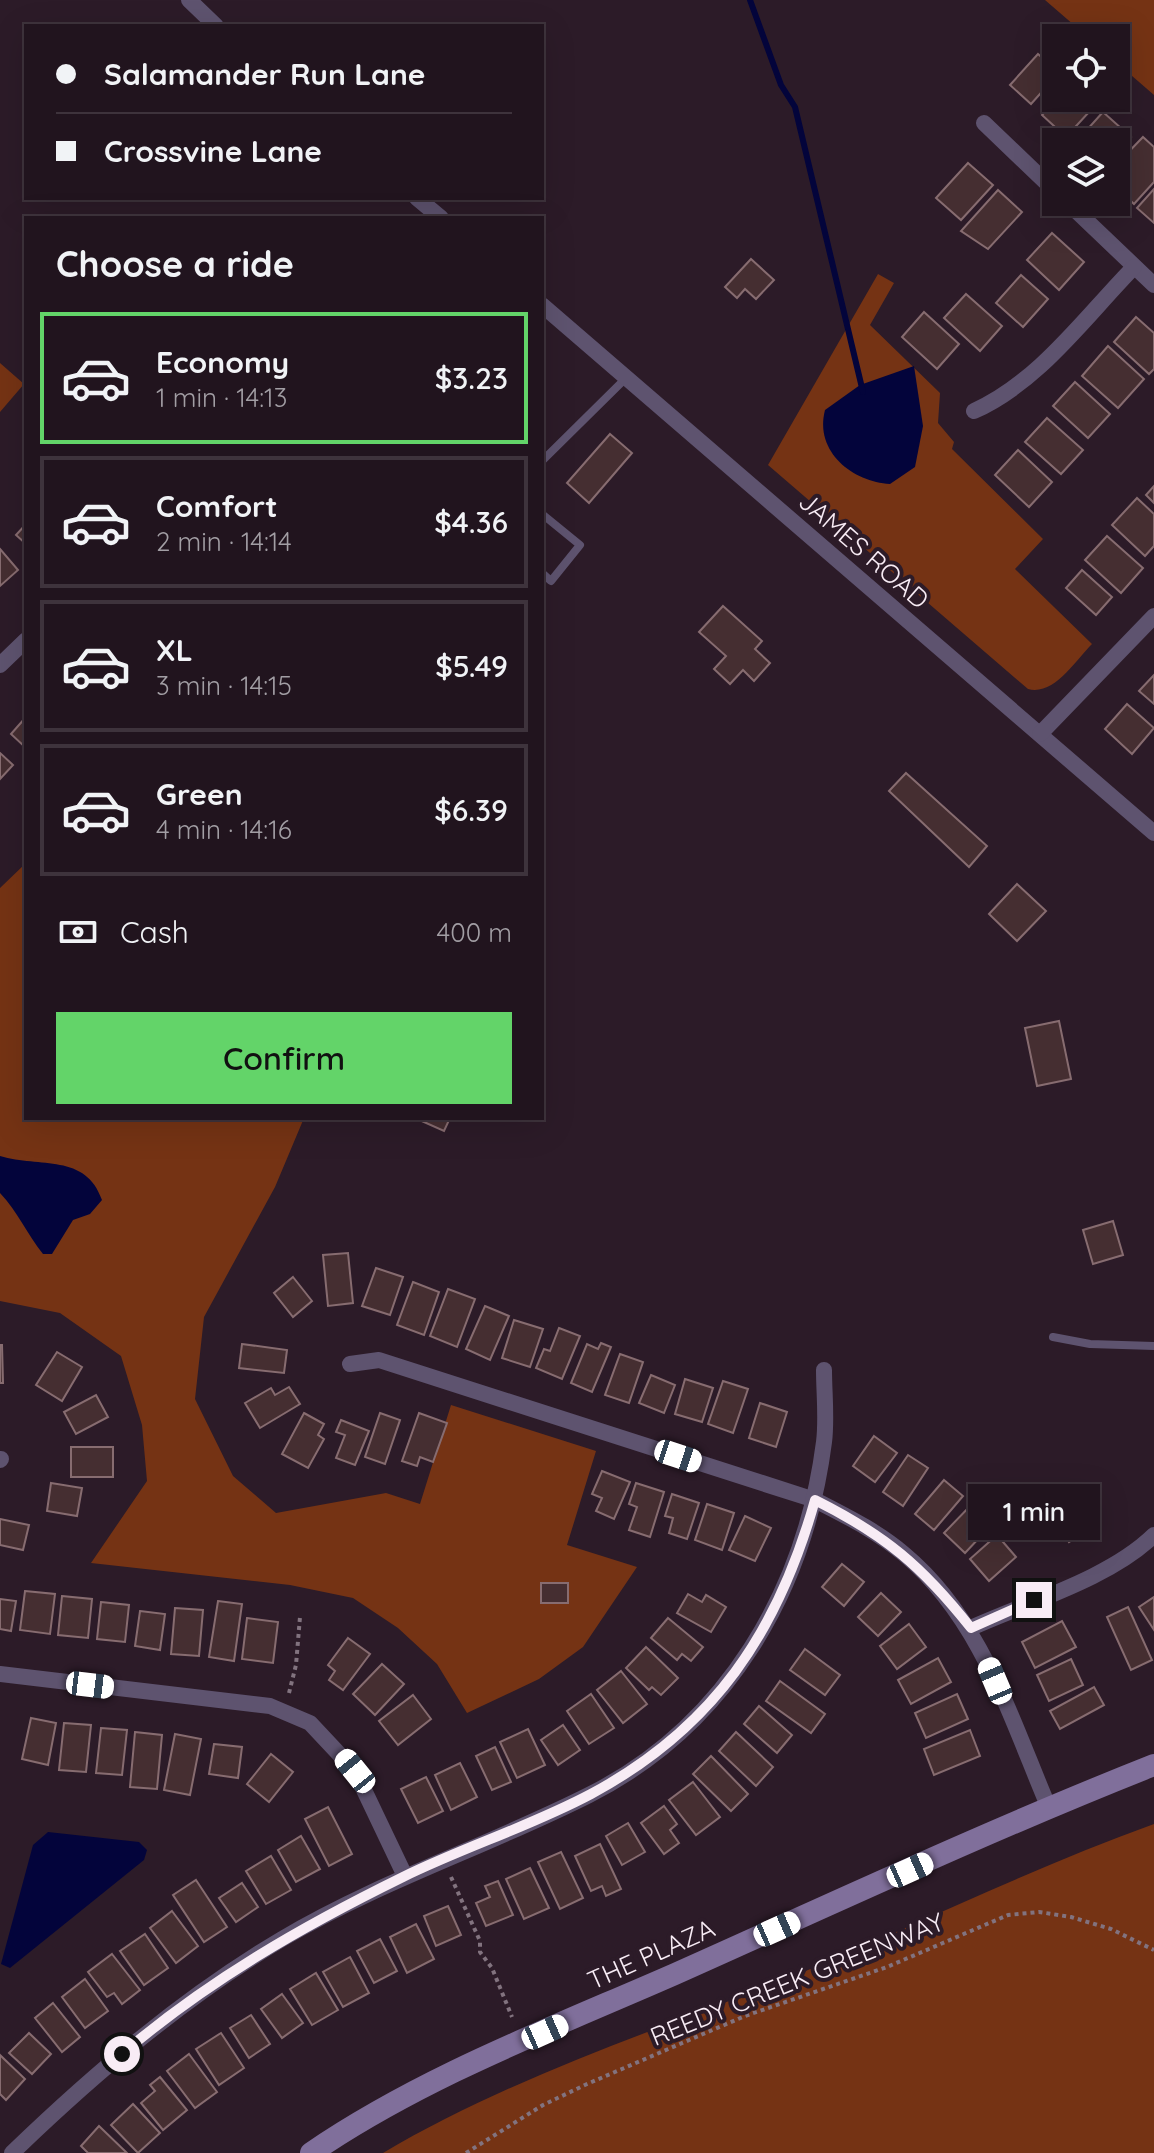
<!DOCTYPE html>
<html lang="en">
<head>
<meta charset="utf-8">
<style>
	:root { --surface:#21141e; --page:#291d27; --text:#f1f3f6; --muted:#a29ea4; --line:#3e333c; --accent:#63d469 }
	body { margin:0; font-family:Quicksand,sans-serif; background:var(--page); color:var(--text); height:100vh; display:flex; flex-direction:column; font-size:30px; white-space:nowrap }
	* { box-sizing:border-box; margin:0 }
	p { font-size:26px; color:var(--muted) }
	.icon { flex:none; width:44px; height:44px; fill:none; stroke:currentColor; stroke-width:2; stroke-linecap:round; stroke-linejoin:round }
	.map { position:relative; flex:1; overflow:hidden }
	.panel { position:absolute; left:24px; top:216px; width:520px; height:904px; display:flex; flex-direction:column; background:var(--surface); border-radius:0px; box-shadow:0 8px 32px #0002,0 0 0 2px var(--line) }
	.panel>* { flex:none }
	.guide { position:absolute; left:24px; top:24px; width:520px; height:176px; border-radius:0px; box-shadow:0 8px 32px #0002,0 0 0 2px var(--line); display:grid; align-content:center; height:176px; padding:0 32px; background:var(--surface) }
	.buttons { position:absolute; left:1042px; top:24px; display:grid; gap:16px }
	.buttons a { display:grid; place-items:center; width:88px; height:88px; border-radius:0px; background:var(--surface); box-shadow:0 8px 32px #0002,0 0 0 2px var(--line); font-size:40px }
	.end { position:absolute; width:36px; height:36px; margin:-18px; border:10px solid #f8ecf5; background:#111; box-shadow:0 0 0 4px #111 }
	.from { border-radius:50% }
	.bubble { position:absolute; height:56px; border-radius:0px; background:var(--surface); box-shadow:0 8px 32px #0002,0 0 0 2px var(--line); font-size:26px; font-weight:600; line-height:56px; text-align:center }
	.car { position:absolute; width:24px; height:48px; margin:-24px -12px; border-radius:10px; box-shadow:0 0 6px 2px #0007; background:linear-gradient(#fff 24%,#345 0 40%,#fff 0 76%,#345 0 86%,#fff 0) }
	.guide b { display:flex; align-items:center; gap:28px; height:76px; font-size:30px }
	.guide b+b { border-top:2px solid var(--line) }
	.guide i { width:20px; height:20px; background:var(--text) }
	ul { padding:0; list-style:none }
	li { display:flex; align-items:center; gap:24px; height:132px; margin:0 16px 12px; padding:0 16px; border:4px solid var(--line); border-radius:0px }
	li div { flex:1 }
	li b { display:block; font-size:30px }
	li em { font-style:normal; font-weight:600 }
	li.selected { border-color:var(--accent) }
	li>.icon { width:72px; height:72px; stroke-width:1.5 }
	h2 { padding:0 32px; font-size:36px; line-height:96px }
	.pay { display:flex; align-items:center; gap:20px; height:88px; padding:0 32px; font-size:30px }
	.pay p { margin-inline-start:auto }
	.cta { display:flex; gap:16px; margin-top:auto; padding:16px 32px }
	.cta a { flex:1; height:92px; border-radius:0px; background:var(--accent); color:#111; font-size:32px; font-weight:600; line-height:92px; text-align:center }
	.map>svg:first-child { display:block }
	.forest { fill:#753314 }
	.water { fill:#03043b }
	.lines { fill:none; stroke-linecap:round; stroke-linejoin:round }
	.stream { stroke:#03043b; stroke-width:6 }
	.building { fill:#452e31; stroke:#876c70; stroke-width:2 }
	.path { stroke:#82737f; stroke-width:4; stroke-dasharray:4 4; stroke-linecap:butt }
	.lane { stroke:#5e536f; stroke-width:8 }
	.street { stroke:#5e536f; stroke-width:16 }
	.secondary { stroke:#806f9b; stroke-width:22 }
	.route { stroke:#f8ecf5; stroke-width:10 }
	.labels { text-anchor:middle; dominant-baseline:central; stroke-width:8; stroke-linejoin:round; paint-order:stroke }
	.street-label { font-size:26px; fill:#f8ecf5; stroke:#2c1b28 }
</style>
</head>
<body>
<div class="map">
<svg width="1154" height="2153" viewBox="0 0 1154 2153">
	<rect width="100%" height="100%" fill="#2c1b28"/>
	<g class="forest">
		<path d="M1045,0H1154V95L1116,62V38H1089Z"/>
		<path d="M878,274L894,283L870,325L940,393L938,423L954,442L952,449L1043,539L1015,569L1092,644C1075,661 1054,696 1028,689L768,465Z"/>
		<path d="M0,363L24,384L0,412Z"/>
		<path d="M26,863V1118H304L275,1187L204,1317L195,1399L233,1476L276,1513L386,1493L420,1504L451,1405L596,1451L567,1545L637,1567L583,1647L539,1679L467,1713L437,1664L398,1628L353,1598L290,1585L91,1563L147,1481L142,1425L121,1356L60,1313L0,1301V888Z"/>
		<path d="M1154,1824V2153H383C511,2077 658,2030 796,1975C915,1926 1032,1868 1154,1824Z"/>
	</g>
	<g class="water">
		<path d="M914,366L923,426L915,467L890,484C853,482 814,452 825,410L860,385Z"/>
		<path d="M0,1156C40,1168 86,1153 102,1200L90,1214L73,1220L52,1254H43C27,1234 18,1212 0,1193Z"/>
		<path d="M48,1832L139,1842L147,1850L144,1860L10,1968L1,1964L33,1845Z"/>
	</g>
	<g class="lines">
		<path class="stream" d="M750,0L781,85L795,107L863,392"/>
	</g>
	<g class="building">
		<path d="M1038,54L1056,70V76L1031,104L1010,85Z"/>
		<path d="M1058,98H1100L1101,99L1066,137L1042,115Z"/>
		<path d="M1103,112L1131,137L1116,154V142H1076Z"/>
		<path d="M1143,137L1154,147V182L1134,204L1116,187V165Z"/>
		<path d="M968,163L993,185L961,220L936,198Z"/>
		<path d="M1154,189V223L1137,208Z"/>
		<path d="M998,190L1022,212L988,249L961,231Z"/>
		<path d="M1052,233L1084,262L1059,290L1027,260Z"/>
		<path d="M751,259L774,280L756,299L745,289L737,298L725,287Z"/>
		<path d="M1021,275L1048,299L1023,327L996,303Z"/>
		<path d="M966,294L1002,326L980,351L944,318Z"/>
		<path d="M924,312L959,344L937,369L902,337Z"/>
		<path d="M1136,317L1154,333V369L1149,374L1114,342Z"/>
		<path d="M1108,346L1144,379L1118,408L1082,376Z"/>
		<path d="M1075,382L1110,414L1088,438L1053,406Z"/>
		<path d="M1047,418L1083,450L1061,474L1025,442Z"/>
		<path d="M610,434L632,453L589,503L567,483Z"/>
		<path d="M1018,450L1052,482L1029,507L995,475Z"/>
		<path d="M1154,486V503L1146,495Z"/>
		<path d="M1137,498L1154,514V546L1145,556L1112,525Z"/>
		<path d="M26,524V544L16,535Z"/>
		<path d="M1107,536L1143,568L1121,593L1085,560Z"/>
		<path d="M0,549L18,570L0,586Z"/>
		<path d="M1082,570L1112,597L1096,615L1066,588Z"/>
		<path d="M723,606L762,641L755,649L770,663L754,681L743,670L730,684L714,669L726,656L699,632Z"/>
		<path d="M1154,675V704L1139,691Z"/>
		<path d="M1127,704L1154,728L1132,754L1105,729Z"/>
		<path d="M26,717V748L11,734Z"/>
		<path d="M0,753L13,765L0,779Z"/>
		<path d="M906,773L987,846L969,867L889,791Z"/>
		<path d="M1017,884L1046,911L1017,941L989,914Z"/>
		<path d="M1059,1021L1071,1079L1037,1086L1025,1028Z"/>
		<path d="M415,1118H450L444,1131Z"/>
		<path d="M1113,1221L1123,1255L1093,1264L1083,1230Z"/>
		<path d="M348,1253L353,1303L328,1306L323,1255Z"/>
		<path d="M376,1268L403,1277L390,1315L362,1306Z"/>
		<path d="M293,1277L312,1301L293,1317L274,1293Z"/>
		<path d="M413,1282L439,1292L424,1335L397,1325Z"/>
		<path d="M448,1289L475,1299L457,1347L430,1336Z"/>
		<path d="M485,1306L509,1316L490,1360L466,1349Z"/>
		<path d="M514,1320L543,1329L530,1367L502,1358Z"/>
		<path d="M559,1328L580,1336L562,1379L536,1368L544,1349L550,1351Z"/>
		<path d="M601,1343L611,1347L592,1392L571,1383L587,1344L598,1349Z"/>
		<path d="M242,1344L287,1350L284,1373L239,1368Z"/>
		<path d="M0,1345H2L3,1383H0Z"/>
		<path d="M57,1352L82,1367L62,1401L36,1385Z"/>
		<path d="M620,1354L643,1362L629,1403L605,1395Z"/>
		<path d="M651,1375L675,1385L664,1413L639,1403Z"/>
		<path d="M685,1379L713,1388L702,1422L675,1414Z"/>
		<path d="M723,1381L748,1389L733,1433L708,1424Z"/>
		<path d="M289,1387L300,1404L260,1428L245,1403L271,1388L275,1395Z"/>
		<path d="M96,1395L108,1417L76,1434L64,1412Z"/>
		<path d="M760,1403L787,1412L776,1447L749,1438Z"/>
		<path d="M304,1413L324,1424L318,1435L324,1439L308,1468L282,1454Z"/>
		<path d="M380,1413L400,1420L385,1464L365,1457Z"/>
		<path d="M419,1413L447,1423L433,1462L420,1457L417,1466L402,1461Z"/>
		<path d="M341,1420L369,1431L355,1465L336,1458L345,1435L336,1432Z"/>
		<path d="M874,1436L897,1453L875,1482L853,1466Z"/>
		<rect x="71" y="1447" width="42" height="30"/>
		<path d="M908,1455L928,1468L903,1506L883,1492Z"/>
		<path d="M602,1471L630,1482L614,1519L596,1511L602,1498L592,1494Z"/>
		<path d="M944,1480L963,1496L934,1530L915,1514Z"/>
		<path d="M51,1483L82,1488L77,1516L47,1511Z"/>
		<path d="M636,1483L664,1492L650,1537L629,1530L637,1507L629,1504Z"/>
		<path d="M1063,1485L1091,1527L1069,1542L1041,1499Z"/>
		<path d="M672,1494L699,1503L687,1539L669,1533L673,1518L665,1516Z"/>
		<path d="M975,1501L995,1521L965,1553L944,1533Z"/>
		<path d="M707,1504L734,1513L722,1550L695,1540Z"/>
		<path d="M745,1516L771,1528L755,1561L729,1550Z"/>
		<path d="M0,1519L29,1525L23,1550L0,1545Z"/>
		<path d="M997,1535L1016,1557L989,1581L970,1559Z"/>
		<path d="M842,1564L864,1582L844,1606L822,1587Z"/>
		<rect x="541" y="1583" width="27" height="20"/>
		<path d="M25,1591L55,1594L50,1634L20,1630Z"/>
		<path d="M881,1593L901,1612L878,1636L858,1617Z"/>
		<path d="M688,1594L702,1602L706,1595L726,1607L711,1632L677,1613Z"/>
		<path d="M62,1596L92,1599L88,1638L58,1635Z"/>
		<path d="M1154,1597V1630L1139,1607Z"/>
		<path d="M0,1599L16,1601L11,1631L0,1629Z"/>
		<path d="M218,1601L242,1604L234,1661L209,1657Z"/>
		<path d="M101,1602L129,1605L125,1642L97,1639Z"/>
		<path d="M1128,1607L1152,1660L1131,1670L1107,1617Z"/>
		<path d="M175,1608L203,1610L199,1656L171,1654Z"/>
		<path d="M140,1611L165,1614L160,1650L135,1646Z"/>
		<path d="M247,1618L278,1622L273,1663L242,1659Z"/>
		<path d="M668,1618L703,1647L691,1661L682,1654L677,1660L651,1638Z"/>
		<path d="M1062,1621L1076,1647L1035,1668L1022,1642Z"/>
		<path d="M909,1624L926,1647L897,1669L880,1646Z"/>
		<path d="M348,1638L370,1654L343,1690L329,1680L335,1671L328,1665Z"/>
		<path d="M646,1647L678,1678L661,1695L652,1687L649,1690L626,1668Z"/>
		<path d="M805,1649L840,1675L825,1695L790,1670Z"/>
		<path d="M938,1658L951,1682L911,1704L898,1680Z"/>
		<path d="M1071,1659L1083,1685L1049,1701L1037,1675Z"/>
		<path d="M382,1664L404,1684L375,1715L353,1694Z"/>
		<path d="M621,1671L647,1704L623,1723L597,1690Z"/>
		<path d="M780,1681L825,1714L811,1733L766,1701Z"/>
		<path d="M1094,1687L1104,1705L1060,1729L1050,1711Z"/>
		<path d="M591,1694L614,1728L589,1744L567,1711Z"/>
		<path d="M957,1694L968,1719L926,1738L915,1713Z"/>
		<path d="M413,1695L431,1719L398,1745L379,1721Z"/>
		<path d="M759,1706L792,1735L777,1753L744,1724Z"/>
		<path d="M31,1718L56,1723L48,1765L22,1759Z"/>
		<path d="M64,1723L91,1725L86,1772L59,1770Z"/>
		<path d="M563,1725L580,1750L558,1765L541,1740Z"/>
		<path d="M101,1728L127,1730L122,1775L96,1773Z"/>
		<path d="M528,1729L545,1765L517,1778L500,1742Z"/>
		<path d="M970,1730L980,1756L934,1775L924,1749Z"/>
		<path d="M135,1732L162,1735L157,1789L130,1787Z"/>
		<path d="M736,1732L773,1767L756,1786L719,1751Z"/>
		<path d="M175,1734L201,1739L190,1795L164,1790Z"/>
		<path d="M214,1744L242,1747L238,1778L209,1774Z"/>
		<path d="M495,1747L511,1782L492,1790L476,1756Z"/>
		<path d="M271,1754L293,1772L269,1802L247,1784Z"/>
		<path d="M711,1756L748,1794L731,1811L693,1774Z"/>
		<path d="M460,1763L477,1797L451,1810L435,1775Z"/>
		<path d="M426,1777L443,1811L418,1823L401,1789Z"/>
		<path d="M693,1782L720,1817L696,1835L669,1800Z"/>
		<path d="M664,1806L677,1824L670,1830L679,1843L664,1854L641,1823Z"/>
		<path d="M328,1807L352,1854L329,1866L305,1819Z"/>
		<path d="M628,1823L645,1852L622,1865L606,1836Z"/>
		<path d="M301,1836L320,1869L296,1882L278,1850Z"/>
		<path d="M600,1844L621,1889L606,1896L602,1886L591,1891L575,1856Z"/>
		<path d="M561,1852L583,1898L560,1909L538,1862Z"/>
		<path d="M271,1856L291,1890L266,1904L246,1871Z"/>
		<path d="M530,1868L549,1908L524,1919L506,1879Z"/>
		<path d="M196,1880L227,1927L204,1942L173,1895Z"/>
		<path d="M498,1881L513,1915L486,1926L476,1903L490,1897L485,1886Z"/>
		<path d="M242,1883L258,1907L236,1922L219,1898Z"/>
		<path d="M448,1906L461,1935L436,1946L424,1916Z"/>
		<path d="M172,1911L198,1946L176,1963L150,1928Z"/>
		<path d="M416,1924L434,1959L407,1973L390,1937Z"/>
		<path d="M145,1934L168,1968L144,1985L120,1951Z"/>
		<path d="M380,1939L397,1971L374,1983L357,1951Z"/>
		<path d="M112,1954L140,1990L122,2004L114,1993L107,1997L88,1972Z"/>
		<path d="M350,1957L369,1993L343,2007L323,1972Z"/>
		<path d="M316,1973L338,2010L312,2025L290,1989Z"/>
		<path d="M85,1979L108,2011L85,2028L62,1997Z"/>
		<path d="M282,1994L303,2023L282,2038L261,2009Z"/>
		<path d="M53,2003L80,2037L62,2052L35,2018Z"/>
		<path d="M251,2015L270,2044L249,2058L230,2028Z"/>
		<path d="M29,2033L51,2054L32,2074L9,2053Z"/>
		<path d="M221,2033L244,2068L219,2085L196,2049Z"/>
		<path d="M189,2054L217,2092L195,2108L167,2071Z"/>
		<path d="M0,2055L25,2079L6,2100L0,2094Z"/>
		<path d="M160,2077L187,2110L163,2130L141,2103L155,2091L150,2085Z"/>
		<path d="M133,2104L160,2133L138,2153L111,2125Z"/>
		<path d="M99,2126L127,2153H88L81,2146Z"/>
	</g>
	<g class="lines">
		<g class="path">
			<path d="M289,1693L296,1665L300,1617"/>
			<path d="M451,1877L480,1941V1952L492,1968L512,2017"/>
			<path d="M466,2153L543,2105L587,2084L745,2016L887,1967L1008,1915L1039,1912L1071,1917L1111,1929L1154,1950"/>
		</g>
		<g class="lane">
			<path d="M542,461L627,377"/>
			<path d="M542,514L580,545L551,581L542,573"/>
			<path d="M1053,1337L1090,1344L1154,1346"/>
		</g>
		<g class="street">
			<path d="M189,0L216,26"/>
			<path d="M984,123L1056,192"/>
			<path d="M417,198L441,218"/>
			<path d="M1067,202L1154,285"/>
			<path d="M542,305L1154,833"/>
			<path d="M974,411C1039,382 1085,317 1134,267"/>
			<path d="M0,665L26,640"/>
			<path d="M1040,734L1154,616"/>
			<path d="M350,1364L379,1360L815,1500C846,1516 877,1531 904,1554C981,1618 1011,1719 1049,1808"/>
			<path d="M0,1460L1,1459"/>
			<path d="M971,1628C1028,1602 1109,1579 1154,1535"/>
			<path d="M0,1674L270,1706L310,1723L355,1771L405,1876"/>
			<path d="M12,2153C95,2073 183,1998 282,1939C380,1881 488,1846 589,1795C726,1726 805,1591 824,1442C827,1419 824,1393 824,1370"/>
		</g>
		<path class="secondary" d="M311,2153C422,2077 552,2028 675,1974C834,1903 992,1829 1154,1765"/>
	</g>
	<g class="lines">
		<path class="route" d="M122,2054C207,1981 303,1926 403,1877C464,1847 531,1826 591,1794C714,1728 778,1632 815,1500C885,1535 922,1566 971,1628L1034,1600"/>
	</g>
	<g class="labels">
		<g class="street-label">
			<text transform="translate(864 550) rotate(41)">JAMES ROAD</text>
			<text transform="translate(651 1954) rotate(-24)">THE PLAZA</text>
			<text transform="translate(797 1979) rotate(-22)">REEDY CREEK GREENWAY</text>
		</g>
	</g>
</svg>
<div class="buttons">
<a><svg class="icon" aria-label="locate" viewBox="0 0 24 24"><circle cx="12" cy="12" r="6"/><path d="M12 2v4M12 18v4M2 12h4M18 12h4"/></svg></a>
<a><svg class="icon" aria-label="layers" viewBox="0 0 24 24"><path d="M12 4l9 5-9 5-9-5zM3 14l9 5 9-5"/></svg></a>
</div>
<i class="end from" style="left:122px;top:2054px"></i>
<i class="end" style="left:1034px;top:1600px"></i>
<div class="bubble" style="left:968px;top:1484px;width:132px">1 min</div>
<i class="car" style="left:678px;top:1456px;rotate:108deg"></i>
<i class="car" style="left:995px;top:1681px;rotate:337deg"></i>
<i class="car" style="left:90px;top:1685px;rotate:97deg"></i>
<i class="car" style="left:355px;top:1771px;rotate:321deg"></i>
<i class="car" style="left:910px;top:1870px;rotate:66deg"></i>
<i class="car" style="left:777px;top:1929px;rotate:66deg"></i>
<i class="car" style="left:545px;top:2032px;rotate:66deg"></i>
<div class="guide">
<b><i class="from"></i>Salamander Run Lane</b>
<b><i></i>Crossvine Lane</b>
</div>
<section class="panel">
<h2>Choose a ride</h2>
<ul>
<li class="selected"><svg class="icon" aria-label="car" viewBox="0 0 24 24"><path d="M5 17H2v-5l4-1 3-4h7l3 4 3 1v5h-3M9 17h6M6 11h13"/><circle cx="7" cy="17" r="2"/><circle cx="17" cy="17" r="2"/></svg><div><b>Economy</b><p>1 min · 14:13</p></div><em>$3.23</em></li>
<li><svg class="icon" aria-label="car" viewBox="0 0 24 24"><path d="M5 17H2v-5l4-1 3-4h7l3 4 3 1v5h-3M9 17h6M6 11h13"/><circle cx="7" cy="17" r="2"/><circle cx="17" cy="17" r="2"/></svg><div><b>Comfort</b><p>2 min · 14:14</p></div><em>$4.36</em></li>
<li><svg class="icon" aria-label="car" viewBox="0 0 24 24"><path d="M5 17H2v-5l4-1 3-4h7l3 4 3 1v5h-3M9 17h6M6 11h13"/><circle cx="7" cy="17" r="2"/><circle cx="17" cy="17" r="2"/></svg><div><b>XL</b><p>3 min · 14:15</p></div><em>$5.49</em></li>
<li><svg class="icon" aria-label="car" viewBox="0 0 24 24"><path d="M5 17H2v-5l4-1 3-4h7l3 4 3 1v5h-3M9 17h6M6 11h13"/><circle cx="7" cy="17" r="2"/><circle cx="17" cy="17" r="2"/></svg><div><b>Green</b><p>4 min · 14:16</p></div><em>$6.39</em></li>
</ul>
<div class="pay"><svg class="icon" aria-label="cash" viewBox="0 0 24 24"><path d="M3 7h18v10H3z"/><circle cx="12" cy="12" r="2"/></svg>Cash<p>400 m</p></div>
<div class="cta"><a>Confirm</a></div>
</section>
</div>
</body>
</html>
